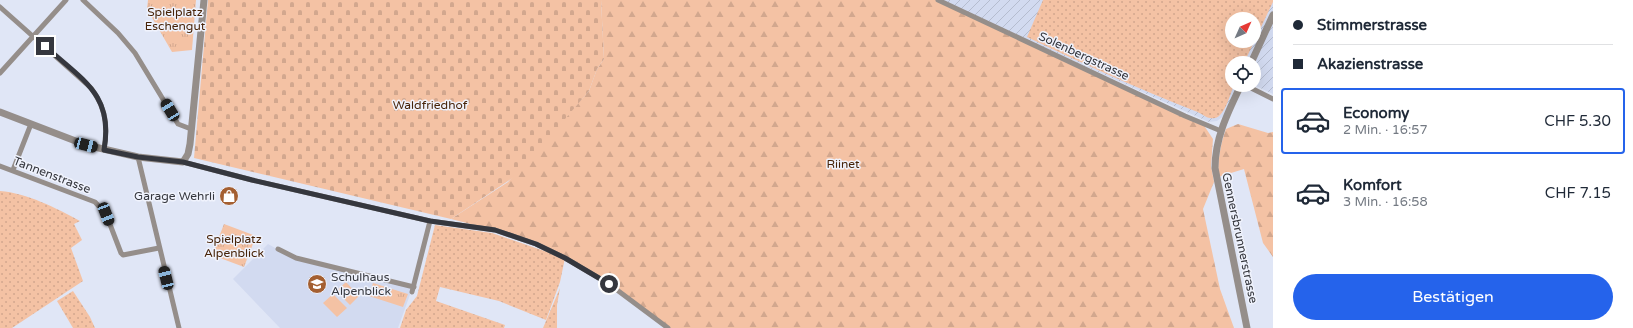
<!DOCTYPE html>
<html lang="de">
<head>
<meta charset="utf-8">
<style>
	:root { --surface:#fff; --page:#f6f6f7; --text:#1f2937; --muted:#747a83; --line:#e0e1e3; --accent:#2563eb }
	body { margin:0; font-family:"Varela Round",sans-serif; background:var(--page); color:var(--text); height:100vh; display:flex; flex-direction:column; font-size:15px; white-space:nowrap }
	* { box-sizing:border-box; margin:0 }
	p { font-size:13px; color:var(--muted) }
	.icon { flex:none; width:22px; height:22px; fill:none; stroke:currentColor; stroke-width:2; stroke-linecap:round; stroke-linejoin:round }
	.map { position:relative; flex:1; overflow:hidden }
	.panel { display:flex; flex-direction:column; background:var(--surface); width:360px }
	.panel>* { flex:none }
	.hud { display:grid; align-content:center; height:88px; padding:0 20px; background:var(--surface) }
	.needle { width:26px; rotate:45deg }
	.tools { position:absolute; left:1225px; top:12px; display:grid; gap:8px }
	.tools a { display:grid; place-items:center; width:36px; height:36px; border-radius:50%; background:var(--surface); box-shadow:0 4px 16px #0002; font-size:20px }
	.end { position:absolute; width:18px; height:18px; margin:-9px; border:5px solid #35373e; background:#fff; box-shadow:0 0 0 2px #fff }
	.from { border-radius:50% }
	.car { position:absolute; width:12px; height:24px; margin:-12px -6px; border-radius:5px; box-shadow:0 0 3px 1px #0007; background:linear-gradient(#222 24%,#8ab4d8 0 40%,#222 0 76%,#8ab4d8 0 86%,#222 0) }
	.hud b { display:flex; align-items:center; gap:14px; height:38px; font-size:15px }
	.hud b+b { border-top:1px solid var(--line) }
	.hud i { width:10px; height:10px; background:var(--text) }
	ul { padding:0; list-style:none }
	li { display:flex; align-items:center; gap:12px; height:66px; margin:0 8px 6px; padding:0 12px; border:2px solid transparent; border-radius:4px }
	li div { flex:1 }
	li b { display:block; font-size:15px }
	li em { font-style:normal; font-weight:600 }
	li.selected { border-color:var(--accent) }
	li>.icon { width:36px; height:36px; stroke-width:1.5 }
	.primary-button { display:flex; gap:8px; margin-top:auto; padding:8px 20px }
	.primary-button a { flex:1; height:46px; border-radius:24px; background:var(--accent); color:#fff; font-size:16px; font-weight:600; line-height:46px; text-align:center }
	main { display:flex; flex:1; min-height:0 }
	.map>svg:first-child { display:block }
	.built { fill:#d2daf0 }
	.industrial { fill:url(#industrial-furrows); fill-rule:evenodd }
	.grass { fill:url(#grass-dots); fill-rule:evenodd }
	.forest { fill:url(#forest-firs) }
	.cemetery { fill:url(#cemetery-stones) }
	.park { fill:url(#park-tufts) }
	.pitch { fill:#f4c2a4 }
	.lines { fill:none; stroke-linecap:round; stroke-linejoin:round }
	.minor { stroke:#958e8a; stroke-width:5 }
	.tertiary { stroke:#958e8a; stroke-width:7 }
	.route { stroke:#35373e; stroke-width:5 }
	.labels { text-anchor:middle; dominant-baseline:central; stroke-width:3; stroke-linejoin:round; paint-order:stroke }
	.park-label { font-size:12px; fill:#472308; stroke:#f0f3fd }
	.street-label { font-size:12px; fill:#35373e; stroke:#f0f3fd }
	.poi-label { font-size:12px; fill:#35373e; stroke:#f0f3fd; text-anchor:end }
</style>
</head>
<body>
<main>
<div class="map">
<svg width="1273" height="328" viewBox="0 0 1273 328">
	<defs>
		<pattern id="industrial-furrows" width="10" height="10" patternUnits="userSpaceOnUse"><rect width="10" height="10" fill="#d2daf0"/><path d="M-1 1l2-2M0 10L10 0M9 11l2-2" fill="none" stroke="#b5bccf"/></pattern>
		<pattern id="grass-dots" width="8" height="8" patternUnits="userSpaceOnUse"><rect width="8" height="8" fill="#f4c2a4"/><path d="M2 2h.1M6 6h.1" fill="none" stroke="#d2a78e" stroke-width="1.8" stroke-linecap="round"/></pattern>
		<pattern id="forest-firs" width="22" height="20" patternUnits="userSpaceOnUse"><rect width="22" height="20" fill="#f4c2a4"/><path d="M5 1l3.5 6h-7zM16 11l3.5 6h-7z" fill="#d2a78e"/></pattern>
		<pattern id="cemetery-stones" width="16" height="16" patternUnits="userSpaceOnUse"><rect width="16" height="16" fill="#f4c2a4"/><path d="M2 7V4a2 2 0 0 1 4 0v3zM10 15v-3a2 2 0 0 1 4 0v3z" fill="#d2a78e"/></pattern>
		<pattern id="park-tufts" width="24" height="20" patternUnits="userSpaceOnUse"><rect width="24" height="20" fill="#f4c2a4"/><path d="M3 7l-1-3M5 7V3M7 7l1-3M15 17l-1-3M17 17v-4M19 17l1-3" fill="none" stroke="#d2a78e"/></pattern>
	</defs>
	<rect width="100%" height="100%" fill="#e0e6f6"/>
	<path class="built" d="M268,244L295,259L374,277L412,289L398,328H280L233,279Z"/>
	<path class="industrial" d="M938,0H1273V94L1254,85V63H1232V85H1240L1225,115L1217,121L1209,122ZM1232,19H1254V41H1232Z"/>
	<g class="grass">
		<path d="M1043,0H1273V2L1244,63H1232V85H1234C1230,94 1225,116 1215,118C1207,120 1202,113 1195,111C1138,89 1082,63 1027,37ZM1232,19H1254V41H1232Z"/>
		<path d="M0,191C27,193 56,208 80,221L74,224L82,240L71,248L83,281L12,328H0Z"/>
		<path d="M435,225L492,233L565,258L560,282L546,320L499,301L440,287L436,301L505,325L504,328H400L406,310L417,296Z"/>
		<path d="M560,288L557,305V328H543Z"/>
		<path d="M73,291L90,317L95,328H73L57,301Z"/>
	</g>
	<g class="forest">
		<path d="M601,0H938L1206,124L1205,127L1213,139L1211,166L1214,182L1203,209L1220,289L1234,328H668C648,313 629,298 609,284C561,252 506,232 451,219L508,182L589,91L597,69L604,59Z"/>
		<path d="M1238,124L1268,133L1273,132V257L1263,243L1244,169L1218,177C1218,161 1220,145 1226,129Z"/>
	</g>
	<path class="cemetery" d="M208,0H601L604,59L597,69L589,91L517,175L451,219L194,158Z"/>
	<g class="park">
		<path d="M148,0H196L192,50L172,52L147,9Z"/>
		<path d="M224,224L256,236L244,267L212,255Z"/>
		<path d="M373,283L408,294L403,307L369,296Z"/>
	</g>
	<g class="pitch">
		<path d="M346,282L359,296L350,305L336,291Z"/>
		<path d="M333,294L347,308L337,317L323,303Z"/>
	</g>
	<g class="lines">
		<g class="minor">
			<path d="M83,0L118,33L135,53L178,124L191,129"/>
			<path d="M938,0L1185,116L1221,131"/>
			<path d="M0,7L91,88C106,108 108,126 104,150"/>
			<path d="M0,73L66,0"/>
			<path d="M1245,85L1273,99"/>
			<path d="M138,157L179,328"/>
			<path d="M183,162L252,180L430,221L495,230L536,244L565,258L609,284L668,328"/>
			<path d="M0,166L95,202L106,214L121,253L123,255L159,248"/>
			<path d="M13,170L31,124"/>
			<path d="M278,249L296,258L414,287"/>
			<path d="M412,292L430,221"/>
		</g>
		<g class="tertiary">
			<path d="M1251,63L1273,15"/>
			<path d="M1241,85C1228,112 1215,138 1215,168L1247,328"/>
			<path d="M0,112L86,145L138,157L183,162L188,154L190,144L204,0"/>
		</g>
	</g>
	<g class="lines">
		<path class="route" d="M45,46C82,80 114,94 104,150L138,157L183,162L252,180L430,221L495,230L536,244L565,258L609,284"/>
	</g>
	<defs>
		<symbol id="shop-disc" viewBox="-11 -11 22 22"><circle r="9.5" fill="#a45f31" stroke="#f0f3fd"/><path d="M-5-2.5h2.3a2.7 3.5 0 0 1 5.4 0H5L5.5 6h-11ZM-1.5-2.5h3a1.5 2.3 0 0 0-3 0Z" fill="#fff"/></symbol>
		<symbol id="school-disc" viewBox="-11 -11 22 22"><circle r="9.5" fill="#a45f31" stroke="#f0f3fd"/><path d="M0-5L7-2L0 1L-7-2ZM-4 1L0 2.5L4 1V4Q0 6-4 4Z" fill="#fff"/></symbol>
	</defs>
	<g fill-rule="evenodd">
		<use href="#shop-disc" x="218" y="185" width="22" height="22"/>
		<use href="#school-disc" x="306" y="273" width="22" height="22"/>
	</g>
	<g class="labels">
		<g class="park-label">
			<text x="175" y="12">Spielplatz<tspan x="175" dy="14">Eschengut</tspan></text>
			<text x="430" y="105">Waldfriedhof</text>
			<text x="843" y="164">Riinet</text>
			<text x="234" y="239">Spielplatz<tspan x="234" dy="14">Alpenblick</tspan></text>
		</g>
		<g class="street-label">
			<text transform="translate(1084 56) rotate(25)">Solenbergstrasse</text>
			<text transform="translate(52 175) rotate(21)">Tannenstrasse</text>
			<text transform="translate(1240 238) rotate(78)">Gennersbrunnerstrasse</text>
		</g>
		<g class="poi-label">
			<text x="215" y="196">Garage Wehrli</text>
			<text x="331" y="277" text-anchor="start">Schulhaus<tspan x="331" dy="14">Alpenblick</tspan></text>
		</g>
	</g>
</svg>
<div class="tools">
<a><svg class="needle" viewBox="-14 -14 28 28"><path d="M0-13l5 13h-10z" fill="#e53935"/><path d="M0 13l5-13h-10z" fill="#747a83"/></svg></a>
<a><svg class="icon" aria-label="locate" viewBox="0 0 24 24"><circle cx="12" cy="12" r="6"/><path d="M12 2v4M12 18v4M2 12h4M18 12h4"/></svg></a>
</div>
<i class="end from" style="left:609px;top:284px"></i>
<i class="end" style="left:45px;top:46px"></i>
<i class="car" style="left:170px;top:110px;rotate:329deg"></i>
<i class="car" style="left:86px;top:145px;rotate:105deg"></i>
<i class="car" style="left:106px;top:214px;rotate:159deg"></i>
<i class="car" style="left:166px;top:278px;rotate:346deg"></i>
</div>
<section class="panel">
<div class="hud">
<b><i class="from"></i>Stimmerstrasse</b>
<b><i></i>Akazienstrasse</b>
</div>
<ul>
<li class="selected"><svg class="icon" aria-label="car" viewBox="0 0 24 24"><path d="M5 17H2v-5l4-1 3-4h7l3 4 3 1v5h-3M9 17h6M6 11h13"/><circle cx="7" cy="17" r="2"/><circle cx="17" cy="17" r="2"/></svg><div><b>Economy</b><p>2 Min. · 16:57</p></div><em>CHF 5.30</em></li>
<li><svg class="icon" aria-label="car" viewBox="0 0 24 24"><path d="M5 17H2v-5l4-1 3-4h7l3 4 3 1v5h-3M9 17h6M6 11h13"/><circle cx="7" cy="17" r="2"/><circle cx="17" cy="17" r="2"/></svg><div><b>Komfort</b><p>3 Min. · 16:58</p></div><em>CHF 7.15</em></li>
</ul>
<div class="primary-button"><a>Bestätigen</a></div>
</section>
</main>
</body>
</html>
